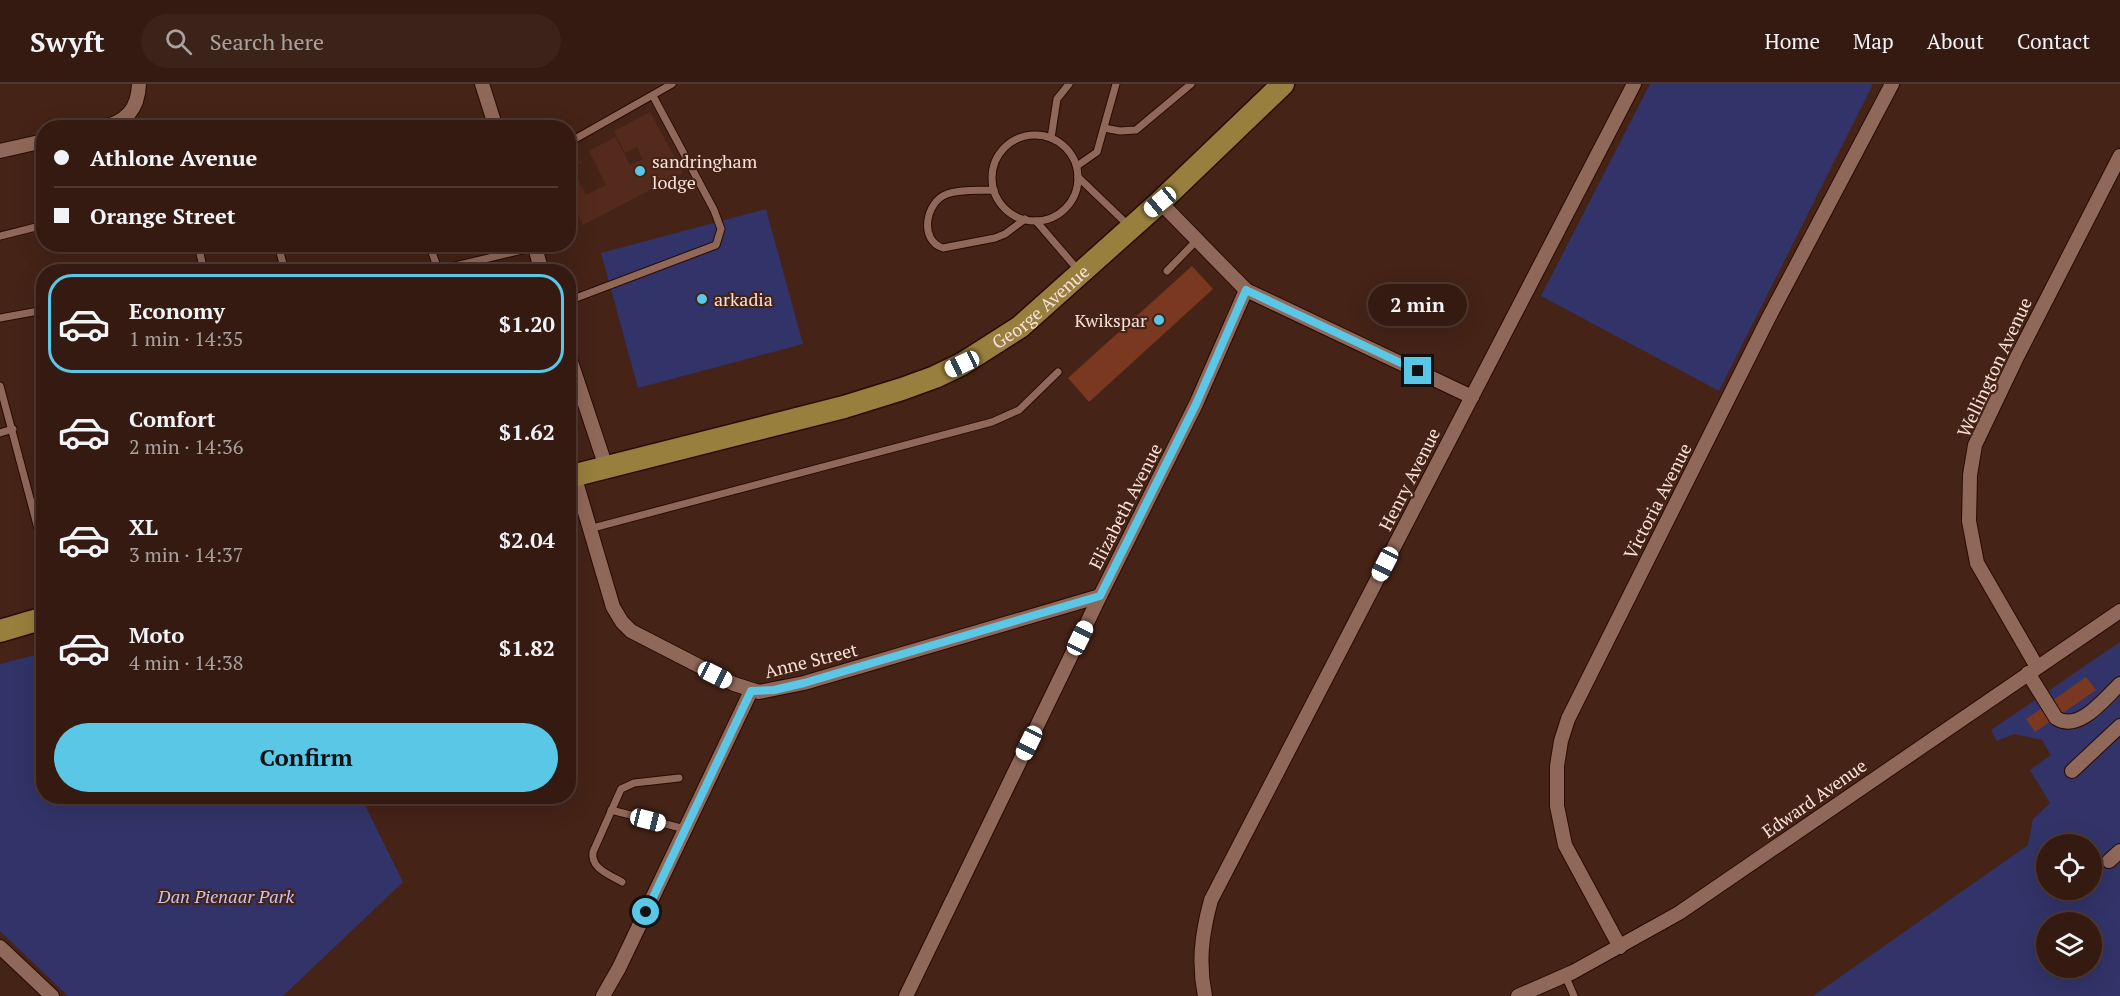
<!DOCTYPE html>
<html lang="en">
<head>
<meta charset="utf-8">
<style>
	:root { --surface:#341a11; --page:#3c231a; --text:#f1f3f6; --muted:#a9a19f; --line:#4e3831; --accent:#5bc7e7 }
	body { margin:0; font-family:"PT Serif",serif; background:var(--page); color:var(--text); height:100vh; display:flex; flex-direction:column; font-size:22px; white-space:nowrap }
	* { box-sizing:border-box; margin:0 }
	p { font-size:20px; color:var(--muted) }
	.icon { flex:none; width:33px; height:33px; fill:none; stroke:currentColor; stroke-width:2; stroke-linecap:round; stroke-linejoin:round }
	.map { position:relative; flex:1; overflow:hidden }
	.panel { position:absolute; left:36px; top:180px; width:540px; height:540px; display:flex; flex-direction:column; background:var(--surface); border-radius:24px; box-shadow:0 6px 24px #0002,0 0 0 2px var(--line) }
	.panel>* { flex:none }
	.hud { position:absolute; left:36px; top:36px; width:540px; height:132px; border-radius:24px; box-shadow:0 6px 24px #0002,0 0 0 2px var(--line); display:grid; align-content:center; height:132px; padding:0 18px; background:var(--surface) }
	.controls { position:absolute; left:2036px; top:750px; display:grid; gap:12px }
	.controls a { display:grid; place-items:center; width:66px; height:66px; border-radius:50%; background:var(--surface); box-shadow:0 6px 24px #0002,0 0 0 2px var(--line); font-size:30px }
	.end { position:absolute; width:27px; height:27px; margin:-14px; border:8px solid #5bc7e7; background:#111; box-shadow:0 0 0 3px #111 }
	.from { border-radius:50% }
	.bubble { position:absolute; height:42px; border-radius:21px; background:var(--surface); box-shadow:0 6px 24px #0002,0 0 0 2px var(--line); font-size:20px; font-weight:700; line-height:42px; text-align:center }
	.car { position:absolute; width:18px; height:36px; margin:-18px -9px; border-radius:8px; box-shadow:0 0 4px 2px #0007; background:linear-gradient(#fff 24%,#345 0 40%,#fff 0 76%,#345 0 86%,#fff 0) }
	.hud b { display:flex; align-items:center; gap:21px; height:57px; font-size:22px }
	.hud b+b { border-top:2px solid var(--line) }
	.hud i { width:15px; height:15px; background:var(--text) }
	ul { padding:10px 0 0; list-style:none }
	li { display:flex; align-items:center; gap:18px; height:99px; margin:0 12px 9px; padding:0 6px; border:3px solid transparent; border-radius:24px }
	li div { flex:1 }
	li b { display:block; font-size:22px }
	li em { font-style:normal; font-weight:700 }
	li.on { border-color:var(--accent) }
	li>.icon { width:54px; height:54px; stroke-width:1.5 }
	.primary-button { display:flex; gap:12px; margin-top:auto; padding:12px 18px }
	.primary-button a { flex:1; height:69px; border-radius:36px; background:var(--accent); color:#111; font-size:24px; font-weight:700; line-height:69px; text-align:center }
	header { display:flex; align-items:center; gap:36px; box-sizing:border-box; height:84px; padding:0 30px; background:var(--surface); border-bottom:2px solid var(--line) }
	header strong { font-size:28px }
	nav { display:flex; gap:33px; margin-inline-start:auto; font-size:21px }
	.search { width:420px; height:54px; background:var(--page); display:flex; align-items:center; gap:15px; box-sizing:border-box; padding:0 21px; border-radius:33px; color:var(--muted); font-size:22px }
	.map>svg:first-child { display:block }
	.built { fill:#542a1c }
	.green { fill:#323368; fill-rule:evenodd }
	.building { fill:#7a3820 }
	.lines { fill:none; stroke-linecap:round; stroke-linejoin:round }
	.service-casing { stroke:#2a0a02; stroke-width:9 }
	.minor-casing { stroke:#2a0a02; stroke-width:16 }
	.primary-casing { stroke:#2a0a02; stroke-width:25 }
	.service { stroke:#90685a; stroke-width:7 }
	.minor { stroke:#90685a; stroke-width:14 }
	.primary { stroke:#987f3e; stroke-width:22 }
	.route { stroke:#5bc7e7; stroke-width:8 }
	.poi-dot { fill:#5bc7e7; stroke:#452317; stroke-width:2 }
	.labels { text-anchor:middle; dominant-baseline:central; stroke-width:4.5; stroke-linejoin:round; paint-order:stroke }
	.poi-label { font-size:18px; fill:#f9e2da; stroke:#452317; text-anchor:start }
	.street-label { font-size:18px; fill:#f9e2da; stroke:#452317 }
	.park-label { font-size:18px; font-style:italic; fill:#bfc5fb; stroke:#452317 }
</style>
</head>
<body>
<header>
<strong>Swyft</strong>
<div class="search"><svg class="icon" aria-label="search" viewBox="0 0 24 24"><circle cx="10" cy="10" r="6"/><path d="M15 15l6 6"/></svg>Search here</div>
<nav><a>Home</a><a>Map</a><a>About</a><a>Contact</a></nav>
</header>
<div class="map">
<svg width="2120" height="912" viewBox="0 0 2120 912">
	<rect width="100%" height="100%" fill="#452317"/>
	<path class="built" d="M650,28L683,89L583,141L569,113V83L582,76V78L572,84L586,111L606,101L589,67L615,53L630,81L643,75L637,63L625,69L614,47Z"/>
	<g class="green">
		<path d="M1650,0H1873L1719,307L1541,212Z"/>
		<path d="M766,125L803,260L638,304L601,169Z"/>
		<path d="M2120,558V912H1813L2028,761L2033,735L2050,719L2030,686L2051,671L2042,656L2014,650L1997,657L1991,646ZM2046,760H2091V806H2046ZM2046,838H2091V884H2046Z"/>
		<path d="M43,569L44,712L361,713L403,798L283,912H68L0,847V580Z"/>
	</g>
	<g class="building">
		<path d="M1192,182L1213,205L1089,318L1068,294Z"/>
		<path d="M2086,593L2096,606L2035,648L2026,635Z"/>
	</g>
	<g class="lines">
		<defs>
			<g id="service">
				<path d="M1104,44L1120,47L1136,46L1191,0"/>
				<circle cx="1035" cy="94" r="43"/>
				<path d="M1051,54L1057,15L1069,0"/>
				<path d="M568,59L672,0"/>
				<path d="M1077,82L1097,68L1116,0"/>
				<path d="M1078,93L1128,141"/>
				<path d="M994,106C979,107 961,105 947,110C925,118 919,157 943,164L995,154L1005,150L1025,135"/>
				<path d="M1036,137L1079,187"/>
				<path d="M0,152L44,141"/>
				<path d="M198,160L204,188"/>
				<path d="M278,160L285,188"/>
				<path d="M429,160L439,188"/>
				<path d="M438,186L535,163"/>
				<path d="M1167,187L1196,157"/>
				<path d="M568,217L716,161L721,145L714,126L653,12"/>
				<path d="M0,234L44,226"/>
				<path d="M0,302L44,467"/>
				<path d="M0,349L13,345"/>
				<path d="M589,445L992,338L1019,326L1058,288"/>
				<path d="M611,726L685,745"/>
				<path d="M622,798C610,791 590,784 593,768L621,705L634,699L679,694"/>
				<path d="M1565,891L1574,912"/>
			</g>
			<g id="minor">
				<path d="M482,0L496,44"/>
				<path d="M101,44C126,38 138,26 139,0"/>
				<path d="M0,67L44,57"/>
				<path d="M1160,118L1246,206L1472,313"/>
				<path d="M534,160L542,188"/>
				<path d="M568,269L606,383"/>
				<path d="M574,391L613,523L622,538L631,547L734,600L759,608L804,599L1100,512"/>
				<path d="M2037,583L1977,479L1969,437L1970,391L1975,361L2017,273L2120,72"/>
				<path d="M2028,589L2056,634C2079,649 2105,614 2120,600"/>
				<path d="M2072,687L2120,642"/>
				<path d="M2109,777L2120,767"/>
				<path d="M0,863L52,912"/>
				<path d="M1620,863L1565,761L1557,722V682L1561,657L1568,635L1768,235L1892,0"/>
				<path d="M603,912L619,884L751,607"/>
				<path d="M906,912L1100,512L1196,320L1246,206"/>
				<path d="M1205,912C1198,878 1202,849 1211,816L1634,0"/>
				<path d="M1518,912L1573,888L1679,829L2120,527"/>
			</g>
			<g id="primary">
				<path id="s1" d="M568,393L844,323L902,305L935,293L962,280L1020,243L1160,118L1283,0"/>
				<path d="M0,547L44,534"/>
			</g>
		</defs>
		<use href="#service" class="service-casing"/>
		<use href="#minor" class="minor-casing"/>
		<use href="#primary" class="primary-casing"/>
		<use href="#service" class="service"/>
		<use href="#minor" class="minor"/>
		<use href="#primary" class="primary"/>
	</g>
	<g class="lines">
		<path class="route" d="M646,828L751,607L774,606L804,599L1100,512L1196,320L1246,206L1418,287"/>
	</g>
	<g class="poi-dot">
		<circle cx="640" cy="87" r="6"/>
		<circle cx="702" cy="215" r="6"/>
		<circle cx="1159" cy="236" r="6"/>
	</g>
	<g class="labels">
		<g class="poi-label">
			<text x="652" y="77">sandringham<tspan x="652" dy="21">lodge</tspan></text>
			<text x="714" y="215">arkadia</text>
			<text x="1147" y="236" text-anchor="end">Kwikspar</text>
		</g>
		<g class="street-label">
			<text stroke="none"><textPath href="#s1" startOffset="508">George Avenue</textPath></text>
			<text transform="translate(1994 283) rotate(-65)">Wellington Avenue</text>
			<text transform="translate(1409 395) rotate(-63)">Henry Avenue</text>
			<text transform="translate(1657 417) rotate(-63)">Victoria Avenue</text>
			<text transform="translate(1125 422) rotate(-63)">Elizabeth Avenue</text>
			<text transform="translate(811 576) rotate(-14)">Anne Street</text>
			<text transform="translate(1814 714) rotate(-35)">Edward Avenue</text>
		</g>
		<g class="park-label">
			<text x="226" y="812">Dan Pienaar Park</text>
		</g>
	</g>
</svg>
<div class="controls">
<a><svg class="icon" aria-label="locate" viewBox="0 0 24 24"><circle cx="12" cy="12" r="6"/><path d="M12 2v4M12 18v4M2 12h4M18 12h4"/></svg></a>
<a><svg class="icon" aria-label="layers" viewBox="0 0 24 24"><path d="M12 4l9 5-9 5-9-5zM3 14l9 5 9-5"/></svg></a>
</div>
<i class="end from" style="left:646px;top:828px"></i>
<i class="end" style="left:1418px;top:287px"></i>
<div class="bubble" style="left:1368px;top:200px;width:99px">2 min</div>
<i class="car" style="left:1160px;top:118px;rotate:230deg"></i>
<i class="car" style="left:962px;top:280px;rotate:245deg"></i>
<i class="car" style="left:1385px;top:480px;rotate:207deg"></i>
<i class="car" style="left:1080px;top:554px;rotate:26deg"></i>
<i class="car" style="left:715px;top:591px;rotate:117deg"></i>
<i class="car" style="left:1029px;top:659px;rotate:206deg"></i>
<i class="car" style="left:648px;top:736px;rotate:104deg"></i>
<div class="hud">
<b><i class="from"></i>Athlone Avenue</b>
<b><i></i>Orange Street</b>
</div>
<section class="panel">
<ul>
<li class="on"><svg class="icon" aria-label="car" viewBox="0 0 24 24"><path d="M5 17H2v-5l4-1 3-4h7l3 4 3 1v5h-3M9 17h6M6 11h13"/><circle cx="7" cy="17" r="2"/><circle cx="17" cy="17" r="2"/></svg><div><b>Economy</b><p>1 min · 14:35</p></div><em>$1.20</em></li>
<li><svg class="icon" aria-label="car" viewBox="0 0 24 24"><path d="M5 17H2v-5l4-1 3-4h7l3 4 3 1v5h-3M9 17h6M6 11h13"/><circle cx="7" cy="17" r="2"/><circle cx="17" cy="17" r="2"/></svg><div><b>Comfort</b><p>2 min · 14:36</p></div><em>$1.62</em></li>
<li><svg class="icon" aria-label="car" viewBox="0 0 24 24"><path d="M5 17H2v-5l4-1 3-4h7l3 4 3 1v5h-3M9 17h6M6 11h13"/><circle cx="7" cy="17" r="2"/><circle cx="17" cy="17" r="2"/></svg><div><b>XL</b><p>3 min · 14:37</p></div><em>$2.04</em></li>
<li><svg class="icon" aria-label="car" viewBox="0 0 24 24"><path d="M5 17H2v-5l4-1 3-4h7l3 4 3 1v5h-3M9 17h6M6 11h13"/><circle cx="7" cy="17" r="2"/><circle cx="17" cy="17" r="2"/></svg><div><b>Moto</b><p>4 min · 14:38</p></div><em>$1.82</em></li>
</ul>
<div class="primary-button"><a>Confirm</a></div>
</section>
</div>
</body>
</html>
